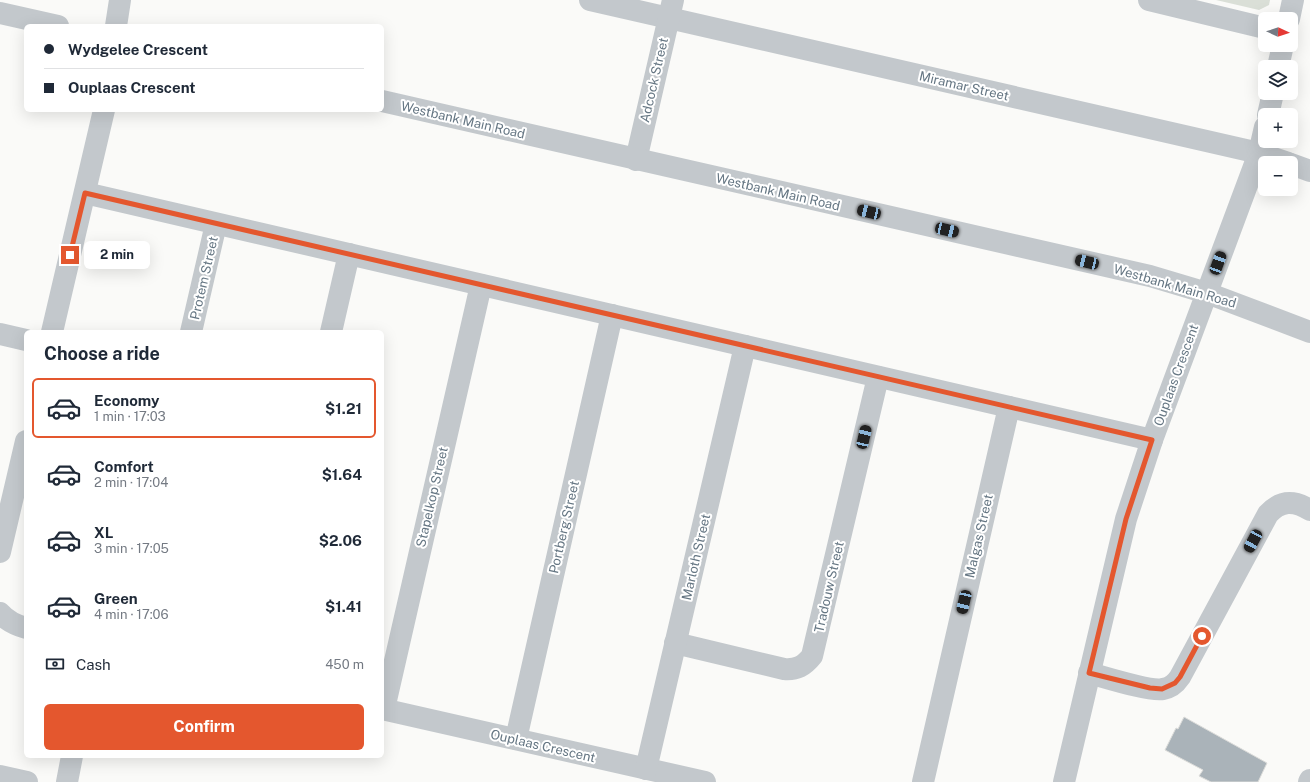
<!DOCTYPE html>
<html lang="en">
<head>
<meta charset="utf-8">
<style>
	:root { --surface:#fff; --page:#f2f2f3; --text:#1f2937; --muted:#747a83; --line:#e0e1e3; --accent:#e4572e }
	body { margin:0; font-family:"Public Sans",sans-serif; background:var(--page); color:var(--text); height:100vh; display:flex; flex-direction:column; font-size:15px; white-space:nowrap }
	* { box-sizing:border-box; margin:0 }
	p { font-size:13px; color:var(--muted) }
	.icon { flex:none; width:22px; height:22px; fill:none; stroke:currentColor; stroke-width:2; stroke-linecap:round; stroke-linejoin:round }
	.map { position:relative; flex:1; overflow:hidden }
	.drawer { position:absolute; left:24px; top:330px; width:360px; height:428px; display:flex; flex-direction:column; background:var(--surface); border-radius:6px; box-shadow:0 4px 16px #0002 }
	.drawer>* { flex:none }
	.top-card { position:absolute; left:24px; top:24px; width:360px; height:88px; border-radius:6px; box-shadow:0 4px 16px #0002; display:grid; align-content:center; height:88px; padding:0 20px; background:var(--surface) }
	.needle { width:26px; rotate:93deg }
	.tools { position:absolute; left:1258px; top:12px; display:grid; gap:8px }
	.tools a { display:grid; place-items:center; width:40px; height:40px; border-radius:6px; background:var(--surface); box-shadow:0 4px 16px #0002; font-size:20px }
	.end { position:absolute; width:18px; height:18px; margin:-9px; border:5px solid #e4572e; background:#fff; box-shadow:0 0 0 2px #fff }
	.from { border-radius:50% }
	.bubble { position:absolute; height:28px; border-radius:6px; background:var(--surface); box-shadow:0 4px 16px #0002; font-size:13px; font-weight:700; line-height:28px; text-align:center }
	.car { position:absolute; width:12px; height:24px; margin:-12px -6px; border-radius:5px; box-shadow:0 0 3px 1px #0007; background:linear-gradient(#222 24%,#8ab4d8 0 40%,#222 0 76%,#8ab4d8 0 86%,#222 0) }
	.top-card b { display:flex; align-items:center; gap:14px; height:38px; font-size:15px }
	.top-card b+b { border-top:1px solid var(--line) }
	.top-card i { width:10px; height:10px; background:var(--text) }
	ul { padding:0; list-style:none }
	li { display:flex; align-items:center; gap:12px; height:60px; margin:0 8px 6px; padding:0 12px; border:2px solid transparent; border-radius:6px }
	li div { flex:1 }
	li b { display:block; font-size:15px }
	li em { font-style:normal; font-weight:700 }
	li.selected { border-color:var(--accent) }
	li>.icon { width:36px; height:36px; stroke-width:1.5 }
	h2 { padding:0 20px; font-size:18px; line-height:48px }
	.pay { display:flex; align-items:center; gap:10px; height:44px; padding:0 20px; font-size:15px }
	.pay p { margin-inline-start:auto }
	.action { display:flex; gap:8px; margin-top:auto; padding:8px 20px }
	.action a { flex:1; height:46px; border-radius:6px; background:var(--accent); color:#fff; font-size:16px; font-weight:700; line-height:46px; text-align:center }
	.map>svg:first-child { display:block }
	.green { fill:#dadfd7 }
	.building { fill:#aab3b9; stroke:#dcdcda }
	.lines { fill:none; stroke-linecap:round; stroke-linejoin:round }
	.minor { stroke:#c3c8cc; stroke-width:22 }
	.tertiary { stroke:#c3c8cc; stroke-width:22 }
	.route { stroke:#e4572e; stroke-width:5 }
	.labels { text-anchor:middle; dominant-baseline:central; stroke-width:4; stroke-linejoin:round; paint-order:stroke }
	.street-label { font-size:13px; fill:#657683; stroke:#fff }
</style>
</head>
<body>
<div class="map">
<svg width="1310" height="782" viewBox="0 0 1310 782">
	<rect width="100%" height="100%" fill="#fafaf8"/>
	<path class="green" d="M1216,0H1270L1269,5L1259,10Z"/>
	<path class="building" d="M1184,717L1267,763L1258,782H1211L1199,776L1203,770L1165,750L1176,728L1178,729Z"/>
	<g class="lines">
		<g class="minor">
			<path d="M590,0L1259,153L1288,163"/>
			<path d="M1149,0L1265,28"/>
			<path d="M1289,19L1293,0"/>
			<path d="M116,26L120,0"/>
			<path d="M1278,67L1283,45"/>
			<path d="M1268,115L1273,93"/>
			<path d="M636,160L673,0"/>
			<path d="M1291,164L1310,171"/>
			<path d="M85,193L1152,440"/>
			<path d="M52,332L104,110"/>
			<path d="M191,332L216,224"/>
			<path d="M331,332L349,254"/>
			<path d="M0,334L26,340"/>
			<path d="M0,552L26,441"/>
			<path d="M0,613C7,621 15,625 26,628"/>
			<path d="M675,643L784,669C797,670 804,666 812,656L878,377"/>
			<path d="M1089,673C1104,677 1151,692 1163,689C1170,688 1176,683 1180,677L1268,514C1281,500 1294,500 1310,510"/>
			<path d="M382,709L705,782"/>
			<path d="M384,709L481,285"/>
			<path d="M516,739L612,315"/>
			<path d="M646,769L745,346"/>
			<path d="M0,776L27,782"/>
			<path d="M67,782L72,756"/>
			<path d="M923,782L1009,407"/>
			<path d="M1064,782L1126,519L1152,440L1259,153L1265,127"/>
			<path d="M1309,782L1310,780"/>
		</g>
		<g class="tertiary">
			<path d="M0,13L58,26"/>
			<path d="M382,101L1150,276L1207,293L1310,332"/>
		</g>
	</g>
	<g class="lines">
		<path class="route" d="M70,255L85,193L1152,440L1126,519L1089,673L1150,688L1162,689L1175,683L1180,677L1202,636"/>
	</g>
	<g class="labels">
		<g class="street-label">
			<text transform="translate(654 80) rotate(-77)">Adcock Street</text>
			<text transform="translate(964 86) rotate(13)">Miramar Street</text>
			<text transform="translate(463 120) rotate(13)">Westbank Main Road</text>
			<text transform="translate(778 192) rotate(13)">Westbank Main Road</text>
			<text transform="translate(204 278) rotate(-77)">Protem Street</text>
			<text transform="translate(1175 286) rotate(16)">Westbank Main Road</text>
			<text transform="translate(1176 375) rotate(-70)">Ouplaas Crescent</text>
			<text transform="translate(432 497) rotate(-77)">Stapelkop Street</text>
			<text transform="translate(564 527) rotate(-77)">Portberg Street</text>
			<text transform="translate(979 536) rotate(-77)">Malgas Street</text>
			<text transform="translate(696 557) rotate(-77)">Marloth Street</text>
			<text transform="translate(829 587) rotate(-77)">Tradouw Street</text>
			<text transform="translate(543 746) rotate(13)">Ouplaas Crescent</text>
		</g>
	</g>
</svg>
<div class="tools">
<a><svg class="needle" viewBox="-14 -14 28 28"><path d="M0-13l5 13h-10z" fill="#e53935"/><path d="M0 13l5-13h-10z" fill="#747a83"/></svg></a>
<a><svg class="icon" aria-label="layers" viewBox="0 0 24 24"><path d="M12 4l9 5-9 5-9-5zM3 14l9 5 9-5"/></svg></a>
<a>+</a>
<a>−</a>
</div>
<i class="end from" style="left:1202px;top:636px"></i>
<i class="end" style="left:70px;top:255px"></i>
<div class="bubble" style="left:84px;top:241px;width:66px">2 min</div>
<i class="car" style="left:869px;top:212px;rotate:283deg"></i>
<i class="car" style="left:947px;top:230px;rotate:103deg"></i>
<i class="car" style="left:1087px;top:262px;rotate:283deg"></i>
<i class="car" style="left:1218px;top:263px;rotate:20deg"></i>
<i class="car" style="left:864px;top:437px;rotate:13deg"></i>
<i class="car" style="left:1253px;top:541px;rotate:208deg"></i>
<i class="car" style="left:964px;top:602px;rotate:193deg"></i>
<div class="top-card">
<b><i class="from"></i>Wydgelee Crescent</b>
<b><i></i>Ouplaas Crescent</b>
</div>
<section class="drawer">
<h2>Choose a ride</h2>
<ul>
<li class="selected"><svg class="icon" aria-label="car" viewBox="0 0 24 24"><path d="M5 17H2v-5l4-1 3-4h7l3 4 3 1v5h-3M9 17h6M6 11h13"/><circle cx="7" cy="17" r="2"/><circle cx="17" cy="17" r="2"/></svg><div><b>Economy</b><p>1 min · 17:03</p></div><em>$1.21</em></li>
<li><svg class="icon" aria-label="car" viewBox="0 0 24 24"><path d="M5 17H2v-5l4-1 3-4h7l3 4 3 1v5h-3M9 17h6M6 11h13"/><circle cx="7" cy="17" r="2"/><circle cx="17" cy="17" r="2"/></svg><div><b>Comfort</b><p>2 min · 17:04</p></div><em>$1.64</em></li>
<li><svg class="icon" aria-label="car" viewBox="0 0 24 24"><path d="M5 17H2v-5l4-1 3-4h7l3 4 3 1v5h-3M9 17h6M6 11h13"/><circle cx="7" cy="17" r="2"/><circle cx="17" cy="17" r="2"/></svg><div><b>XL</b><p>3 min · 17:05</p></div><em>$2.06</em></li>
<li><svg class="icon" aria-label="car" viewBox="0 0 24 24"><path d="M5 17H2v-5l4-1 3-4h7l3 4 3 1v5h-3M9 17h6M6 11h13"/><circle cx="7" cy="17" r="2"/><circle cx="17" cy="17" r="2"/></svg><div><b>Green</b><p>4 min · 17:06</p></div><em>$1.41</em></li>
</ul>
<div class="pay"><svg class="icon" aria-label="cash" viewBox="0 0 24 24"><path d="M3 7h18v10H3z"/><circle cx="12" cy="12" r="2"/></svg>Cash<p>450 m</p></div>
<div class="action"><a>Confirm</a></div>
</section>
</div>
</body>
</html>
